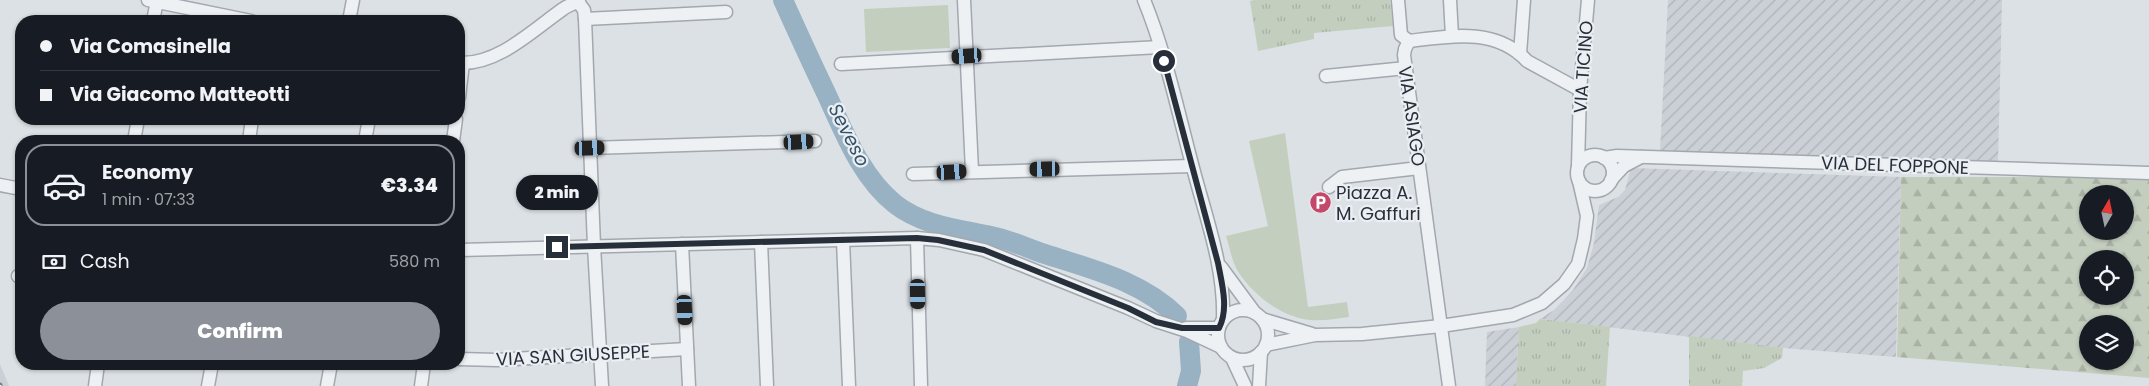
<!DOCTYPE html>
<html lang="en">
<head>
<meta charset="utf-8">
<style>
	:root { --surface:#171b24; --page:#20242c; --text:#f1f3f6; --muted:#9ea1a6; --line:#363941; --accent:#8c9099 }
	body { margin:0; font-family:Poppins,sans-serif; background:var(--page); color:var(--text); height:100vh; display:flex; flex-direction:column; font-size:19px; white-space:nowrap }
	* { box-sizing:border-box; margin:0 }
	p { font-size:16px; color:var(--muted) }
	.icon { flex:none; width:28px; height:28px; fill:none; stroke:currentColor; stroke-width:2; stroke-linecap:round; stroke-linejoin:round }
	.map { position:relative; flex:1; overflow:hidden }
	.panel { position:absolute; left:15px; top:135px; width:450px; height:235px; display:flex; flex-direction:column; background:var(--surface); border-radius:20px; box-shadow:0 1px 4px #0004 }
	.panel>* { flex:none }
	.banner { position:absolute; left:15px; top:15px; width:450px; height:110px; border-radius:20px; box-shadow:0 1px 4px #0004; display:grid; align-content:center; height:110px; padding:0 25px; background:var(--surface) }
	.needle { width:32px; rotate:9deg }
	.fabs { position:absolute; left:2079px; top:185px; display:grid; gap:10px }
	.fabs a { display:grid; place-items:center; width:55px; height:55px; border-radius:50%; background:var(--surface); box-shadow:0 1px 4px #0004; font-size:25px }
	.end { position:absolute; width:22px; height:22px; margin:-11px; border:6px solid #27303a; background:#fff; box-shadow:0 0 0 2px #fff }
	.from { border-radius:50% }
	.bubble { position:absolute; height:35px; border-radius:18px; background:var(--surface); box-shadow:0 1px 4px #0004; font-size:16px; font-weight:800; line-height:35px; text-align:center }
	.car { position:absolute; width:15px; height:30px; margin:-15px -8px; border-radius:6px; box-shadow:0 0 4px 1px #0007; background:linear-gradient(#222 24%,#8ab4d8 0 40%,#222 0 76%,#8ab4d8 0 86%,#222 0) }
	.banner b { display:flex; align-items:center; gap:18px; height:48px; font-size:19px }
	.banner b+b { border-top:1px solid var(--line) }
	.banner i { width:12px; height:12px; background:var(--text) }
	ul { padding:9px 0 0; list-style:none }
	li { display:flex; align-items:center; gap:15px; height:82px; margin:0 10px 8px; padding:0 15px; border:2px solid transparent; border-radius:20px }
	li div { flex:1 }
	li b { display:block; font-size:19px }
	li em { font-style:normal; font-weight:800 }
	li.on { border-color:var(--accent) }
	li>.icon { width:45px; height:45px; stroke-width:1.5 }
	.pay { display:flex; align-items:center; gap:12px; height:55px; padding:0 25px; font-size:19px }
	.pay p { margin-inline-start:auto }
	.button { display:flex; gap:10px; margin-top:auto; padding:10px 25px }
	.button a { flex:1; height:58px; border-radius:30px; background:var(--accent); color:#fff; font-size:20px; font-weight:800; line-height:58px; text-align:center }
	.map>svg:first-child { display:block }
	.built { fill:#cad0d6 }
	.industrial { fill:url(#industrial-furrows) }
	.grass { fill:url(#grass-tufts) }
	.forest { fill:url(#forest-firs); fill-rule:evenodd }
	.green { fill:#c4cebe }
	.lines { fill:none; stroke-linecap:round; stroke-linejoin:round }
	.river { stroke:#99b2c3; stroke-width:20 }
	.minor-casing { stroke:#a2a8ae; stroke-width:15 }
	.minor { stroke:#eef1f4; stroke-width:12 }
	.rail-casing { stroke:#77828d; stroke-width:5 }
	.rail { stroke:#ebeff3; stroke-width:3; stroke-dasharray:9; stroke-linecap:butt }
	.route { stroke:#27303a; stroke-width:6 }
	.labels { text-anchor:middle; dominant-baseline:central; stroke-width:4.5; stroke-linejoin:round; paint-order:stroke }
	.street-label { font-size:18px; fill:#27303a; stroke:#ebeff3 }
	.poi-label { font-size:18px; fill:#27303a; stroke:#ebeff3; text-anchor:start }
	.water-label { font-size:19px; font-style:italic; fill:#34536b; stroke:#ebeff3 }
</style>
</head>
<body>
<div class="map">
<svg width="2149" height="386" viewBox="0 0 2149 386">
	<defs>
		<pattern id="industrial-furrows" width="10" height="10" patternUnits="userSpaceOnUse" patternTransform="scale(1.25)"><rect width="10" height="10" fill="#cad0d6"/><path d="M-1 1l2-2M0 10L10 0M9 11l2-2" fill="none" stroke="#aeb3b8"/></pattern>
		<pattern id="grass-tufts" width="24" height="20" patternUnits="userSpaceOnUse" patternTransform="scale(1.25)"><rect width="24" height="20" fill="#c4cebe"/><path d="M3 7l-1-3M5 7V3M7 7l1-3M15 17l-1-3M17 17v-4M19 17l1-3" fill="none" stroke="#a8b1a4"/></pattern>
		<pattern id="forest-firs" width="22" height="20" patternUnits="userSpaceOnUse" patternTransform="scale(1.25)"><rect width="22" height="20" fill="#c4cebe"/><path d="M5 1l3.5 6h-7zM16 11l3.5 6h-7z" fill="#a8b1a4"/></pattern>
	</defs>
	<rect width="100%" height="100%" fill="#dce1e5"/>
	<path class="built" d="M0,364L9,386H0Z"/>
	<g class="industrial">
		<path d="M1668,0H2002L1998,163L1660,151Z"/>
		<path d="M1631,168L1901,177L1896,357L1783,348L1540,319L1554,310L1563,301L1573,290L1587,268L1594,243L1599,205L1618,197L1625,190Z"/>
		<path d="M1519,327L1516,386H1485L1487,332Z"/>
	</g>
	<g class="grass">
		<path d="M1254,0H1390L1393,26L1314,33V39L1258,51L1250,1Z"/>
		<path d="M1540,319L1610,327L1606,386H1516L1519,327L1536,323Z"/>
		<path d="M1689,336L1783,348L1782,358L1764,368L1743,371L1742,386H1689Z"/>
	</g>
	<path class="forest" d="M1901,177H2063L2149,180V378L1897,357ZM2088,194H2125V231H2088ZM2088,259H2125V296H2088ZM2088,324H2125V361H2088Z"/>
	<g class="green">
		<path d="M948,5L950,48L866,52L864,9Z"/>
		<path d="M1285,133L1308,307L1347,302L1349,317C1334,319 1318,322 1303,319C1277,313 1254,295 1239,273C1232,263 1230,248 1226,236L1268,226L1249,141Z"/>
	</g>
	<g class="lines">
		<g class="river">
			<path d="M783,0C797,31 811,62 826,93C844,132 861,177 895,204C923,226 959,229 991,236C1010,240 1027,248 1045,254C1091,269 1142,281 1177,316"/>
			<path d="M1187,386L1191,371L1189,342"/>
		</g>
		<defs>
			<g id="minor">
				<path d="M148,0L251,21"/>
				<path d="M964,0L972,171"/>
				<path d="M1144,0C1166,54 1178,112 1193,168C1206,218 1225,268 1223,320"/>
				<path d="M1398,0L1401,35L1409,41"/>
				<path d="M1450,0L1452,36"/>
				<path d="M578,2L584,10L585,19L594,246L602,386"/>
				<path d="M585,19L726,12"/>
				<path d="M153,21L157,1"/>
				<path d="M349,21L353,0"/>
				<path d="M1409,41L1405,49L1404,55L1449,386"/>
				<path d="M1409,41C1450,36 1496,27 1527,61L1580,90"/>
				<path d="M1520,54L1524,0"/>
				<path d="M459,63C498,65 533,30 563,9C568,5 575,4 579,0"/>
				<path d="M841,64L1160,47"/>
				<path d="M1326,76L1406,68"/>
				<path d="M459,97L463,63"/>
				<path d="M134,141L138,119"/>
				<path d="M249,141L252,119"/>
				<path d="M365,141L369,119"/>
				<path d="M453,141L456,119"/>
				<path d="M590,148L815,141"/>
				<circle cx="1595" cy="173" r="18"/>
				<path d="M1604,158L1617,156L2149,173"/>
				<path d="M1578,166L1580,90L1588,0"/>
				<path d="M913,174L1192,166"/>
				<path d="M1611,180L1624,166L1641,157"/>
				<path d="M0,185L21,189"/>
				<path d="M1329,187L1342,177L1419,168"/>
				<path d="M917,238L921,386"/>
				<path d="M843,240L849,386"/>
				<path d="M761,242L767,386"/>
				<path d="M682,244L689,386"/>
				<path d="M459,250L917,238L939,240L984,250L1128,308L1156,321L1187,331L1221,347"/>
				<path d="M1221,267L1255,313"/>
				<path d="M18,276H21"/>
				<circle cx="1243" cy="335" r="25"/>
				<path d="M1262,319L1312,334"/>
				<path d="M1186,328H1219"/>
				<path d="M1266,345L1315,335L1362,334L1441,326L1513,315L1542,303L1564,284L1578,264L1584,239L1587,216L1579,181"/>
				<path d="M1232,358L1245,386"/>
				<path d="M459,359L497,360L687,349"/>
				<path d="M95,386L98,364"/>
				<path d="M208,386L212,364"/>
				<path d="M327,386L331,364"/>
				<path d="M421,386L424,364"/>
				<path d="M1259,386L1261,352"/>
			</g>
		</defs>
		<use href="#minor" class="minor-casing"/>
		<use href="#minor" class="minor"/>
		<defs>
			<path id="rail" d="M0,385V386"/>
		</defs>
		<use href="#rail" class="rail-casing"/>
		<use href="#rail" class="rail"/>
	</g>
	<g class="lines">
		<path class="route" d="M557,247L917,238L938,240L984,250L1128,308L1156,322L1182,328H1219C1229,309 1222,284 1218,263L1164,61"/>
	</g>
	<defs>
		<symbol id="parking-disc" viewBox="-11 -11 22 22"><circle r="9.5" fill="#c34869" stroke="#ebeff3"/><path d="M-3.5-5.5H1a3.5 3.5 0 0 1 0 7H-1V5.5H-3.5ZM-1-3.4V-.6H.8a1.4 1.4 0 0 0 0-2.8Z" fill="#fff"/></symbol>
	</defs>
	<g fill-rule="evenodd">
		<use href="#parking-disc" x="1308" y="190" width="25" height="25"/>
	</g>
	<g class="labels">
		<g class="street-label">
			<text transform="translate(1583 67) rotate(-86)">VIA TICINO</text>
			<text transform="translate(1412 116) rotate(82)">VIA ASIAGO</text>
			<text transform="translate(1895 165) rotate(2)">VIA DEL FOPPONE</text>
			<text transform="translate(573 355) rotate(-3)">VIA SAN GIUSEPPE</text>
		</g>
		<g class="poi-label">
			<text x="1336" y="192">Piazza A.<tspan x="1336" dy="21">M. Gaffuri</tspan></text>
		</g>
		<g class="water-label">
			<text transform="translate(849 135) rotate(63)">Seveso</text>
		</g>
	</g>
</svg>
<div class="fabs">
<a><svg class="needle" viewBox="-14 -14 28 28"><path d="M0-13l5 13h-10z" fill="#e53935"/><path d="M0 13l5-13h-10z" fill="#9ea1a6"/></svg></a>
<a><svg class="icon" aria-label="locate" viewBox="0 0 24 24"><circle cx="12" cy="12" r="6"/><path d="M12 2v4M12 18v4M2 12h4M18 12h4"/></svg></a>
<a><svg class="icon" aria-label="layers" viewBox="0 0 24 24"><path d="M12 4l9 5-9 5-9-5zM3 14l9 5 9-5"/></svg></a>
</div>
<i class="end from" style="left:1164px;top:61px"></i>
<i class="end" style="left:557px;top:247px"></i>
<div class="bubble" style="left:516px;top:175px;width:82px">2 min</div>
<i class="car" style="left:967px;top:56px;rotate:266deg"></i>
<i class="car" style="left:799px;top:142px;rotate:87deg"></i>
<i class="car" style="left:590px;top:148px;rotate:88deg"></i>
<i class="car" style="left:1045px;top:169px;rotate:269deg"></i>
<i class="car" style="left:952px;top:172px;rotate:87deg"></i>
<i class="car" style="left:918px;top:294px;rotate:179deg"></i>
<i class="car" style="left:685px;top:310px;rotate:177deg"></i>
<div class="banner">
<b><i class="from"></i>Via Comasinella</b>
<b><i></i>Via Giacomo Matteotti</b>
</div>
<section class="panel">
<ul>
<li class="on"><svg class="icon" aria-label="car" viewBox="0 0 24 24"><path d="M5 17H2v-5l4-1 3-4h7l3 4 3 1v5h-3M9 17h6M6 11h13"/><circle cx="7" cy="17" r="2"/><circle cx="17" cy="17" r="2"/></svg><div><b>Economy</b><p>1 min · 07:33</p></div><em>€3.34</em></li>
</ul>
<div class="pay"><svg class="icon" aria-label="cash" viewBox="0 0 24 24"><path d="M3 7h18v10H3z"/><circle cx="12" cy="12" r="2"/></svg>Cash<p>580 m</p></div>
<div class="button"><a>Confirm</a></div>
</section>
</div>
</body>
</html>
